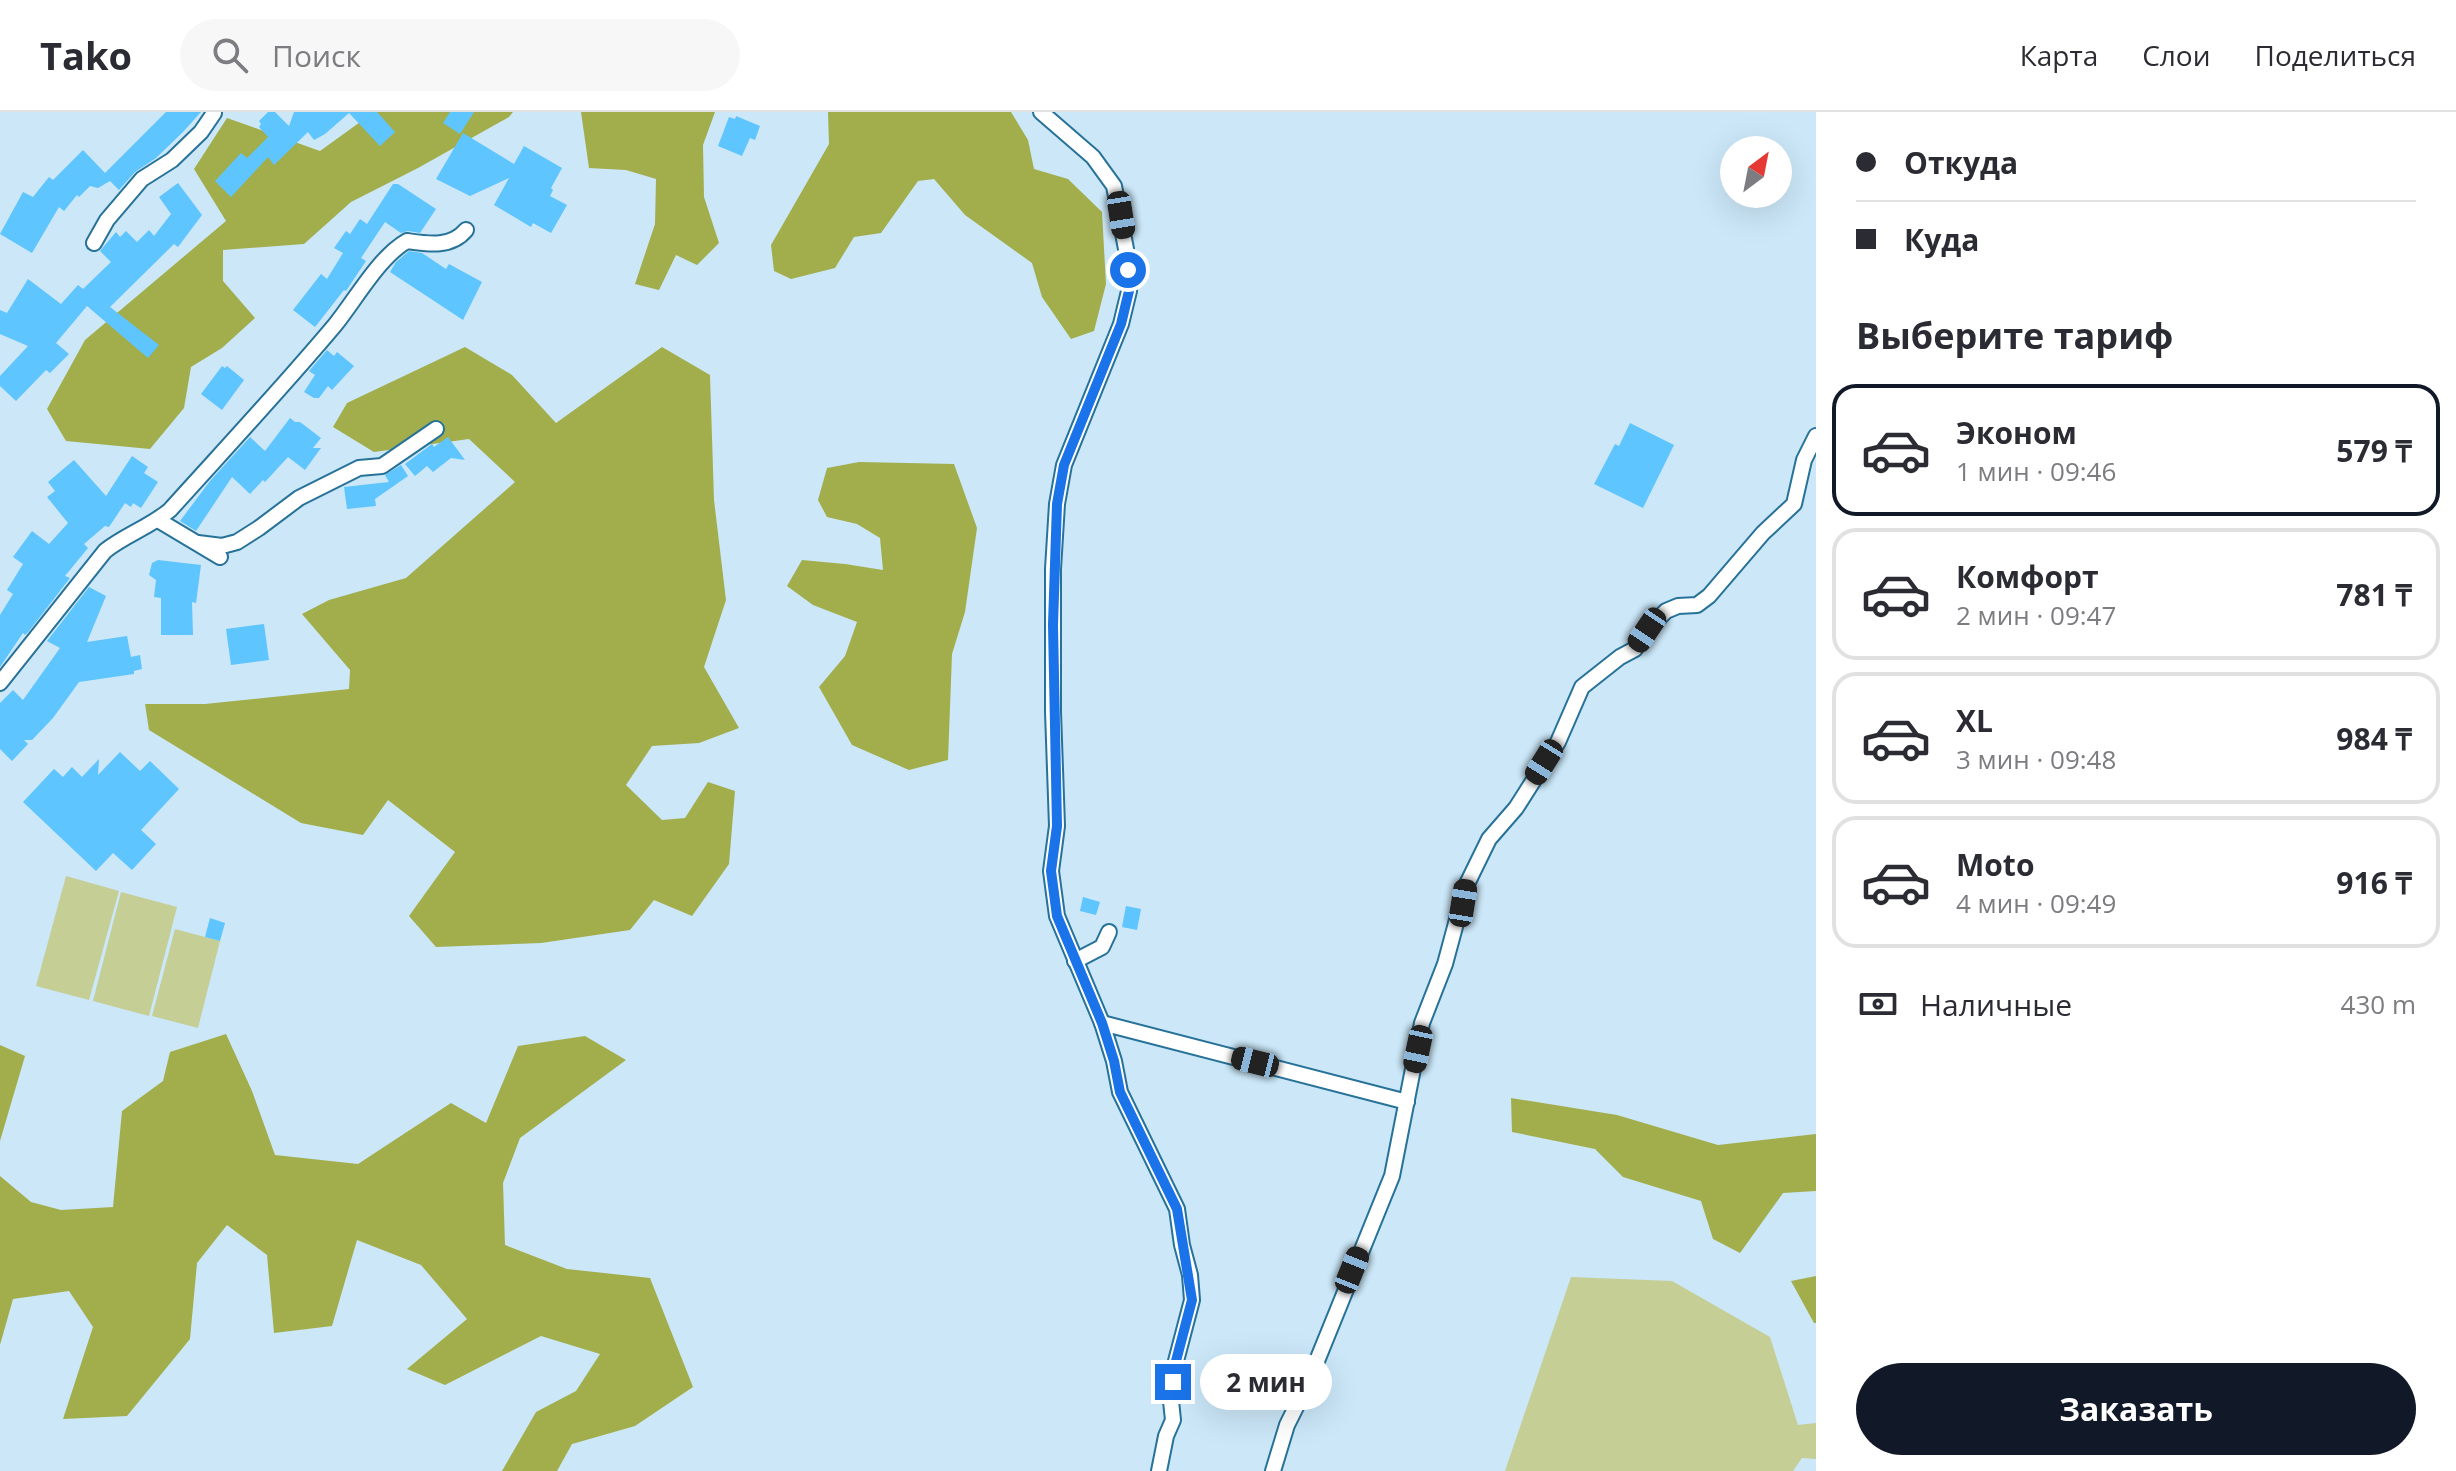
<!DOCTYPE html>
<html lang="ru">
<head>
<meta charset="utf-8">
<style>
	:root { --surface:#fff; --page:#f7f7f7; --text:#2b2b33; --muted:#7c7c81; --line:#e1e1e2; --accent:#111827 }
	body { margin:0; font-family:"Open Sans",sans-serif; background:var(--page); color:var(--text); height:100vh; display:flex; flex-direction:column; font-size:30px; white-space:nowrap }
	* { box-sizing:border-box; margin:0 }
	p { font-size:26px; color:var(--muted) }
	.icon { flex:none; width:44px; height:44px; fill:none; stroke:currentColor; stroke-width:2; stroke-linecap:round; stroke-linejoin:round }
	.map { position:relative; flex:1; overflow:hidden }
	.sheet { display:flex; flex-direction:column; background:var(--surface); width:640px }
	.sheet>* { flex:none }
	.banner { display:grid; align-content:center; height:176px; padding:0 40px; background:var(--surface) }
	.needle { width:52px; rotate:32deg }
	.buttons { position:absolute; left:1720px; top:24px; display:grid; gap:16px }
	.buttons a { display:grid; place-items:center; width:72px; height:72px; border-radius:50%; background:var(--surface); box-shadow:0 8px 32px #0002; font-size:40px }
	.end { position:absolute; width:36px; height:36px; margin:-18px; border:10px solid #1a73e8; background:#fff; box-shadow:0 0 0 4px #fff }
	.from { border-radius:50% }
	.bubble { position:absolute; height:56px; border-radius:28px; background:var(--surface); box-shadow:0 8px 32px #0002; font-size:26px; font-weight:700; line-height:56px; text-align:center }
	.car { position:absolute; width:24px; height:48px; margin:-24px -12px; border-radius:10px; box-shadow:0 0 6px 2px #0007; background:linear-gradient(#222 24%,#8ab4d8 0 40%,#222 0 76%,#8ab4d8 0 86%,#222 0) }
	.banner b { display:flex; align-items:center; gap:28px; height:76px; font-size:30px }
	.banner b+b { border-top:2px solid var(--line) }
	.banner i { width:20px; height:20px; background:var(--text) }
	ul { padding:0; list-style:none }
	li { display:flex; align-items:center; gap:24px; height:132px; margin:0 16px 12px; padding:0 24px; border:4px solid var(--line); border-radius:24px }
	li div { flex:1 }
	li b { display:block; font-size:30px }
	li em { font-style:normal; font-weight:700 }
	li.selected { border-color:var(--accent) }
	li>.icon { width:72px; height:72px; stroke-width:1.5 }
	h2 { padding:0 40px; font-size:36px; line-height:96px }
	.pay { display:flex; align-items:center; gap:20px; height:88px; padding:0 40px; font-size:30px }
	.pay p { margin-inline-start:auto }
	.button { display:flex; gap:16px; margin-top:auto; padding:16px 40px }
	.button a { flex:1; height:92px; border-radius:48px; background:var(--accent); color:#fff; font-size:32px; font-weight:700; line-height:92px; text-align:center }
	header { display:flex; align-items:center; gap:48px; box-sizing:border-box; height:112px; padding:0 40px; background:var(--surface); border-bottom:2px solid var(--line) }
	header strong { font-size:38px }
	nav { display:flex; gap:44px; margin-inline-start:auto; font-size:28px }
	.search { width:560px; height:72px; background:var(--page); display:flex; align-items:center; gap:20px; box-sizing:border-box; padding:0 28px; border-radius:44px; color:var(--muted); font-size:30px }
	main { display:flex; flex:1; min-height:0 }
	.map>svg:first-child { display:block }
	.green { fill:#c5ce95 }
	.forest { fill:#a2ae4b }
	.building { fill:#5ec5fe }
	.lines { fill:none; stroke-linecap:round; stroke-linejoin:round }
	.minor-casing { stroke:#277299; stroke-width:18 }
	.minor { stroke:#fff; stroke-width:14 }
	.route { stroke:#1a73e8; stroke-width:10 }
</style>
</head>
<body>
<header>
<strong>Tako</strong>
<div class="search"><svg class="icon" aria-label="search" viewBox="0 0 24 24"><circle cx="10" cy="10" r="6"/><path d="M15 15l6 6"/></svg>Поиск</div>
<nav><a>Карта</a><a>Слои</a><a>Поделиться</a></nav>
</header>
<main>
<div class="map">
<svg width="1816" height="1359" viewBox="0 0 1816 1359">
	<rect width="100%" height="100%" fill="#cbe7f8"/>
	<g class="green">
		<path d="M66,764L119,779L89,888L36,874Z"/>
		<path d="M121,780L177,795L149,904L93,889Z"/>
		<path d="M175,817L220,829L198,916L152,904Z"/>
		<path d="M1571,1165L1672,1169L1770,1225L1798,1313L1816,1311V1347L1802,1346L1793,1359H1505Z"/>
	</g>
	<g class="forest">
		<path d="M374,0H513L509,5L418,56L351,90L304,132L223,138V169L255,206L222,236L191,255L184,296L150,337L66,329L47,297L85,228L226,109L194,57L227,6L320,39Z"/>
		<path d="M581,0H715L703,33L704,85L719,131L697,153L676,143L659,178L635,172L655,112L656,67L626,58L589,56Z"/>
		<path d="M828,0H1011L1028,28L1034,57L1068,67L1102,100L1106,172L1094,219L1071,227L1042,185L1032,151L965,103L934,67L918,69L881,121L854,125L835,156L791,167L774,159L771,133L829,32Z"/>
		<path d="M465,235L512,263L556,311L662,235L710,263L714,388L726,488L704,555L739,616L699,631L652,634L626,673L662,708L685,706L708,670L735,679L729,752L692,804L654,788L630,818L541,831L436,835L409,804L455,740L388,688L363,723L301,711L149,618L145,592H205L349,577L350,558L302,502L329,488L406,466L515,370L469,327L374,340L333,315L347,291Z"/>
		<path d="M859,350L954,352L977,416L965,500L952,542L948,648L909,658L852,633L819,575L845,544L857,510L813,493L787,474L802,448L845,452L883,458L880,426L857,412L827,405L818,388L827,356Z"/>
		<path d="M226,922L252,979L275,1043L358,1052L451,991L486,1011L518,934L585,924L626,948L520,1026L503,1071L505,1133L567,1157L650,1166L693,1275L635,1314L572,1332L557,1359H502L536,1300L576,1279L600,1242L541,1224L445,1273L407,1257L467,1207L421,1153L357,1128L332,1214L274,1221L267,1143L227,1113L197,1151L190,1227L127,1304L63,1307L93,1215L69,1179L13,1187L0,1233V1064L31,1090L61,1098L113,1095L122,999L163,969L170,940Z"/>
		<path d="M0,933L25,944L0,1029Z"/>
		<path d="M1511,986L1617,1003L1718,1033L1816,1022V1079L1783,1081L1740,1141L1713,1127L1701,1089L1623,1065L1595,1037L1512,1020Z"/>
		<path d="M1816,1164V1211H1814L1791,1169Z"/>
	</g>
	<g class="building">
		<path d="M166,0H201L183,20L156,46L135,60L119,78L110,69L98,76L90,74L79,85L77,83L64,99L59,95L32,141L0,122L23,80L33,85L49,65L53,68L83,38L105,61Z"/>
		<path d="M268,0H275L289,14L294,0H377L395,20L380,34L349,1L325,22L314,28L308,20L274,53L268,45L231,85L215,69L241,41L247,46L268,25L259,15L261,12L259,9Z"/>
		<path d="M450,0H474L460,22L443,11Z"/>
		<path d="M736,4L760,14L755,28L750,26L742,44L718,34L729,5L735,7Z"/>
		<path d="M463,21L514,52L524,34L562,56L551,76L553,78L550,84L567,93L551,121L533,111L531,115L494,93L509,66L470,84L436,67Z"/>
		<path d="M178,71L202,103L178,135L174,132L110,195L159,233L148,246L87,194L56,231L69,242L50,261L46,258L16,289L0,274V264L28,234L0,222V198L7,201L28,167L61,192L78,173L83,177L111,150L100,139L116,120L120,125L126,119L137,130L149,118L154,124L171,102L159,85Z"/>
		<path d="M393,72H398L436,97L420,121L408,119L401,121L385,110L361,146L366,149L346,179L344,178L315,215L293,198L321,162L327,167L343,141L334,136L346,119L350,122L360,107L367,112Z"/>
		<path d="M409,139L422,141L446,157L449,152L482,170L463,208L390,160L396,150Z"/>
		<path d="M327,238L334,244L337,240L354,254L332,278L328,274L319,286H314L304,280L315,263L309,259Z"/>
		<path d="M222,254L225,256L227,254L244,268L222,298L201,282Z"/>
		<path d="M290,306L295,310H300L321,326L313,336H321L305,358L288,345L265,370L263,368L250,382L232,365L196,419L180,409L210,369L250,325L265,339Z"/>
		<path d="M1630,311L1674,333L1643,396L1594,372L1615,332L1619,334Z"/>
		<path d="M448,325L465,348L451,346L433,360L427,354L415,364L405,352L432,332L434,335Z"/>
		<path d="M132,344L148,355L144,361L158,370L141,396L133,391L131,395L125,391L109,415L105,414L84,432L88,436L65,464L70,466L29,519L25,523L23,521L0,555V503L13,482L7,478L23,452L13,445L32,419L49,432L68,411L47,385L55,379L48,370L74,348L106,384Z"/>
		<path d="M401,353L408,364L375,387L376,394L347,397L344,375L389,370L385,363Z"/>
		<path d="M158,448L201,453L196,491L192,490L193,523H161V486L154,485L156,468L149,463L152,451Z"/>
		<path d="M89,475L106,484L87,530L127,524L131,545L140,543L142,557L134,559V562L79,570L53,606L32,628H24L28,632L12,649L0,637V591L13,578L23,588L60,536L47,529Z"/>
		<path d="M264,512L269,548L231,553L226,517Z"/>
		<path d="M120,640L140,659L150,649L179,677L141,718L156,732L132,758L113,741L96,759L23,690L54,657L63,665L72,655L82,665L99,647L98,663Z"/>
		<path d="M1083,785L1100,790L1096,803L1080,799Z"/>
		<path d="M1126,794L1141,797L1137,818L1122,815Z"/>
		<path d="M210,806L225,811L220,829L205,825Z"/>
	</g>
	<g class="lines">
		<defs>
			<g id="minor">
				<path d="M1041,0L1093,45L1114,74L1126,137L1129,179L1121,212L1064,353L1057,392L1053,457V600L1057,714L1051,759L1057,804L1102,911"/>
				<path d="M94,131L107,108L142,67L172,48L201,20L214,1"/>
				<path d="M158,408L220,445"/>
				<path d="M198,431L222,434L237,430L259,416L299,386L359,356L382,354L436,317"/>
				<path d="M0,571L105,439C125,423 150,415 170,398C225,337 282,276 335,213C356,187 379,145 407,129C428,132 451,136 466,118"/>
				<path d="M1075,849L1102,835L1109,820"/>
				<path d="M1159,1359L1166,1324L1173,1308L1171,1289L1176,1249L1192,1188L1190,1163L1182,1133L1177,1097L1120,980L1114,949L1102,911L1407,990"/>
				<path d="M1273,1359L1287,1313L1308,1271L1392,1064L1422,911L1445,852L1466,774L1489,727L1516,696L1558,630L1582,575L1620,545L1635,537L1647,518L1666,499L1678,494L1697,493L1709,484L1763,421L1794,392L1804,348L1816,324"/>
			</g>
		</defs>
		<use href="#minor" class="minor-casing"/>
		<use href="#minor" class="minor"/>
	</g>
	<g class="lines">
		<path class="route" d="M1128,158L1129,179L1121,212L1064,353L1057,392L1053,513L1057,714L1051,759L1057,804L1102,911L1114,949L1120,980L1177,1097L1192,1188L1176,1249L1173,1270"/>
	</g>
</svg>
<div class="buttons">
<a><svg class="needle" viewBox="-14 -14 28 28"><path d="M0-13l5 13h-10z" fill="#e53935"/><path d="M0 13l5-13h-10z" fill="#7c7c81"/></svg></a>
</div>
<i class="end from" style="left:1128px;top:158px"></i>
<i class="end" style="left:1173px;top:1270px"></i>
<div class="bubble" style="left:1200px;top:1242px;width:132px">2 мин</div>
<i class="car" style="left:1121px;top:103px;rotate:171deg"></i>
<i class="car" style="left:1647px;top:518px;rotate:214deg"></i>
<i class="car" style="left:1544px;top:650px;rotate:212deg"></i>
<i class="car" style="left:1463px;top:791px;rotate:9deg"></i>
<i class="car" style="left:1418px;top:937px;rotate:192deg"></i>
<i class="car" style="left:1255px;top:950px;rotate:284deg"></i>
<i class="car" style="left:1352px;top:1158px;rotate:22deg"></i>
</div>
<section class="sheet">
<div class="banner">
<b><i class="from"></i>Откуда</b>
<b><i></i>Куда</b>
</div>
<h2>Выберите тариф</h2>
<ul>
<li class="selected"><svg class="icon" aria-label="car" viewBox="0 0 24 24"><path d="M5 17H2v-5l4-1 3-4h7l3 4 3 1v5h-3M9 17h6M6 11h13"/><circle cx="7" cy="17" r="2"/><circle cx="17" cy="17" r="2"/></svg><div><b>Эконом</b><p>1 мин · 09:46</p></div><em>579 ₸</em></li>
<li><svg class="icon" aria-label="car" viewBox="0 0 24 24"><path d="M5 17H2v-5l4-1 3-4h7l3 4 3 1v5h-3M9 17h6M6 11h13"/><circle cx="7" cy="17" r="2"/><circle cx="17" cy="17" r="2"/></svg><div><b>Комфорт</b><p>2 мин · 09:47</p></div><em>781 ₸</em></li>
<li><svg class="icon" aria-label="car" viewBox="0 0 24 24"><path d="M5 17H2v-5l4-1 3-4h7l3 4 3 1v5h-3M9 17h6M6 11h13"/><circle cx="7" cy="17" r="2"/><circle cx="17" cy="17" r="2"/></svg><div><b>XL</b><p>3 мин · 09:48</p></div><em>984 ₸</em></li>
<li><svg class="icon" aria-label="car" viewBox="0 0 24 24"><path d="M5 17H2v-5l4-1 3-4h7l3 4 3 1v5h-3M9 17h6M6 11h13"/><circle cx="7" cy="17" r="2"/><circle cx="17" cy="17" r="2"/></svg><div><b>Moto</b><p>4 мин · 09:49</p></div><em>916 ₸</em></li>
</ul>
<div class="pay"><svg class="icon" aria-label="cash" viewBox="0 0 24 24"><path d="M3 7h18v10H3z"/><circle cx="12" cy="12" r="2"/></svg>Наличные<p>430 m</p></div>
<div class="button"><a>Заказать</a></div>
</section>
</main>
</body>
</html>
